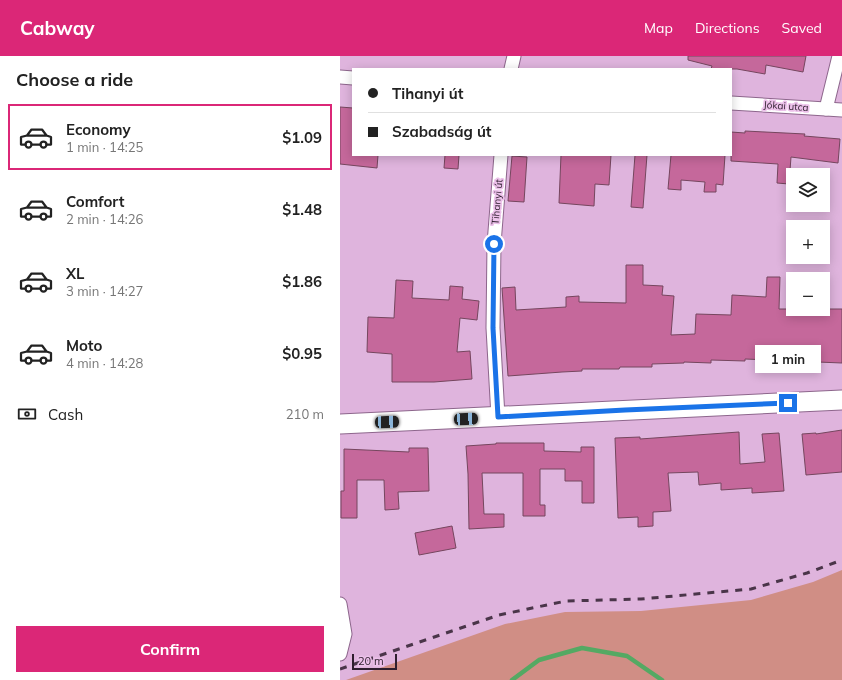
<!DOCTYPE html>
<html lang="en">
<head>
<meta charset="utf-8">
<style>
	:root { --surface:#fff; --page:#f2f2f2; --text:#222; --muted:#767676; --line:#e0e0e0; --accent:#db2777 }
	body { margin:0; font-family:Mulish,sans-serif; background:var(--page); color:var(--text); height:100vh; display:flex; flex-direction:column; font-size:15px; white-space:nowrap }
	* { box-sizing:border-box; margin:0 }
	p { font-size:13px; color:var(--muted) }
	.icon { flex:none; width:22px; height:22px; fill:none; stroke:currentColor; stroke-width:2; stroke-linecap:round; stroke-linejoin:round }
	.map { position:relative; flex:1; overflow:hidden }
	.details { display:flex; flex-direction:column; background:var(--surface); width:340px }
	.details>* { flex:none }
	.banner { position:absolute; left:12px; top:12px; width:380px; height:88px; border-radius:0px; box-shadow:0 2px 10px #0003; display:grid; align-content:center; height:88px; padding:0 16px; background:var(--surface) }
	.tools { position:absolute; left:446px; top:112px; display:grid; gap:8px }
	.tools a { display:grid; place-items:center; width:44px; height:44px; border-radius:0px; background:var(--surface); box-shadow:0 2px 10px #0003; font-size:20px }
	.scale { position:absolute; left:12px; bottom:10px; width:45px; box-sizing:border-box; padding-left:4px; border:2px solid #2e1e2e; border-top:0; font-size:11px; line-height:14px; white-space:nowrap; color:#2e1e2e; -webkit-text-stroke:3px #ecc1ea; paint-order:stroke }
	.end { position:absolute; width:18px; height:18px; margin:-9px; border:5px solid #1a73e8; background:#fff; box-shadow:0 0 0 2px #fff }
	.from { border-radius:50% }
	.bubble { position:absolute; height:28px; border-radius:0px; background:var(--surface); box-shadow:0 2px 10px #0003; font-size:13px; font-weight:700; line-height:28px; text-align:center }
	.car { position:absolute; width:12px; height:24px; margin:-12px -6px; border-radius:5px; box-shadow:0 0 3px 1px #0007; background:linear-gradient(#222 24%,#8ab4d8 0 40%,#222 0 76%,#8ab4d8 0 86%,#222 0) }
	.banner b { display:flex; align-items:center; gap:14px; height:38px; font-size:15px }
	.banner b+b { border-top:1px solid var(--line) }
	.banner i { width:10px; height:10px; background:var(--text) }
	ul { padding:0; list-style:none }
	li { display:flex; align-items:center; gap:12px; height:66px; margin:0 8px 6px; padding:0 8px; border:2px solid transparent; border-radius:0px }
	li div { flex:1 }
	li b { display:block; font-size:15px }
	li em { font-style:normal; font-weight:700 }
	li.current { border-color:var(--accent) }
	li>.icon { width:36px; height:36px; stroke-width:1.5 }
	h2 { padding:0 16px; font-size:18px; line-height:48px }
	.pay { display:flex; align-items:center; gap:10px; height:44px; padding:0 16px; font-size:15px }
	.pay p { margin-inline-start:auto }
	.cta { display:flex; gap:8px; margin-top:auto; padding:8px 16px }
	.cta a { flex:1; height:46px; border-radius:0px; background:var(--accent); color:#fff; font-size:16px; font-weight:700; line-height:46px; text-align:center }
	header { display:flex; align-items:center; gap:24px; box-sizing:border-box; height:56px; padding:0 20px; background:var(--accent); color:#fff }
	header strong { font-size:19px }
	nav { display:flex; gap:22px; margin-inline-start:auto; font-size:14px }
	main { display:flex; flex:1; min-height:0 }
	.map>svg:first-child { display:block }
	.green { fill:#d08e85 }
	.lines { fill:none; stroke-linecap:round; stroke-linejoin:round }
	.stream { stroke:#54a963; stroke-width:4.5 }
	.building { fill:#c5689b; stroke:#75465e }
	.street-casing { stroke:#8d668c; stroke-width:15 }
	.secondary-casing { stroke:#8d668c; stroke-width:21 }
	.street { stroke:#fff; stroke-width:13 }
	.secondary { stroke:#fff; stroke-width:19 }
	.rail { stroke:#4a3549; stroke-width:3; stroke-dasharray:7 7; stroke-linecap:butt }
	.route { stroke:#1a73e8; stroke-width:5 }
	.labels { text-anchor:middle; dominant-baseline:central; stroke-width:3.5; stroke-linejoin:round; paint-order:stroke }
	.street-label { font-size:10px; fill:#2e1e2e; stroke:#ecc1ea }
</style>
</head>
<body>
<header>
<strong>Cabway</strong>
<nav><a>Map</a><a>Directions</a><a>Saved</a></nav>
</header>
<main>
<section class="details">
<h2>Choose a ride</h2>
<ul>
<li class="current"><svg class="icon" aria-label="car" viewBox="0 0 24 24"><path d="M5 17H2v-5l4-1 3-4h7l3 4 3 1v5h-3M9 17h6M6 11h13"/><circle cx="7" cy="17" r="2"/><circle cx="17" cy="17" r="2"/></svg><div><b>Economy</b><p>1 min · 14:25</p></div><em>$1.09</em></li>
<li><svg class="icon" aria-label="car" viewBox="0 0 24 24"><path d="M5 17H2v-5l4-1 3-4h7l3 4 3 1v5h-3M9 17h6M6 11h13"/><circle cx="7" cy="17" r="2"/><circle cx="17" cy="17" r="2"/></svg><div><b>Comfort</b><p>2 min · 14:26</p></div><em>$1.48</em></li>
<li><svg class="icon" aria-label="car" viewBox="0 0 24 24"><path d="M5 17H2v-5l4-1 3-4h7l3 4 3 1v5h-3M9 17h6M6 11h13"/><circle cx="7" cy="17" r="2"/><circle cx="17" cy="17" r="2"/></svg><div><b>XL</b><p>3 min · 14:27</p></div><em>$1.86</em></li>
<li><svg class="icon" aria-label="car" viewBox="0 0 24 24"><path d="M5 17H2v-5l4-1 3-4h7l3 4 3 1v5h-3M9 17h6M6 11h13"/><circle cx="7" cy="17" r="2"/><circle cx="17" cy="17" r="2"/></svg><div><b>Moto</b><p>4 min · 14:28</p></div><em>$0.95</em></li>
</ul>
<div class="pay"><svg class="icon" aria-label="cash" viewBox="0 0 24 24"><path d="M3 7h18v10H3z"/><circle cx="12" cy="12" r="2"/></svg>Cash<p>210 m</p></div>
<div class="cta"><a>Confirm</a></div>
</section>
<div class="map">
<svg width="502" height="624" viewBox="0 0 502 624">
	<rect width="100%" height="100%" fill="#dfb4dd"/>
	<path class="green" d="M502,514V624H6L165,568L225,556L301,555L411,544L473,526Z"/>
	<g class="lines">
		<path class="stream" d="M172,624L199,604L242,592L287,600L322,624"/>
	</g>
	<g class="building">
		<path d="M348,0H466L463,16L426,9L425,18L397,13H371L372,10L348,4Z"/>
		<path d="M0,51L13,52V99H38L37,112L0,108Z"/>
		<path d="M405,75L465,78L464,80L500,83L498,107L451,101L449,128L437,127L438,108L391,105V76L405,77Z"/>
		<path d="M105,99H119L118,113L104,112Z"/>
		<path d="M221,99H271L269,129L255,128L254,150L219,147Z"/>
		<path d="M295,99H307L303,152L291,151Z"/>
		<path d="M331,99H385L383,129L376,128V136H364L365,126L341,124V134L328,133Z"/>
		<path d="M172,100L187,101L184,146L168,145Z"/>
		<path d="M286,209H303V229L323,230L322,239L334,240L331,279L355,278L356,258L391,259L392,239L426,241L427,221H440L439,253H502V307L405,303V305L371,304V307L344,306V307L312,308V311H280L279,313H242V315L222,316L168,320L162,232L175,231L176,254L226,251V241L239,240V246L286,247Z"/>
		<path d="M56,224L73,225L72,242L109,244L110,230L123,231L122,243L139,245L137,264L120,262L117,296L130,295L132,323L94,326H52V298L27,296L28,261L54,262Z"/>
		<path d="M502,374V416L466,419L462,378L476,377V378Z"/>
		<path d="M399,376L400,408L425,406L422,378L439,377L444,435L412,437V432L381,434V427L359,429L358,416L328,417L331,455L313,456V470L298,471V461L278,462L275,382L300,381V383Z"/>
		<path d="M156,387H204V395L241,396V391H254V447H242V425H225V413H200V449H205V460H183V417H142L144,458H164V471L129,473L128,418L126,390L156,388Z"/>
		<path d="M69,392H88L89,435L58,436L59,453L45,454L44,424H17V462H1V435H4V393L69,396Z"/>
		<path d="M112,470L116,492L79,499L75,477Z"/>
	</g>
	<g class="lines">
		<defs>
			<g id="street">
				<path d="M171,13L174,0"/>
				<path d="M0,21L13,22"/>
				<path d="M391,47L502,54"/>
				<path d="M486,53L499,0"/>
				<path d="M158,361L153,272L154,188L161,99"/>
				<path d="M0,548L5,578L0,598"/>
			</g>
			<path id="secondary" d="M0,368L502,344"/>
		</defs>
		<use href="#street" class="street-casing"/>
		<use href="#secondary" class="secondary-casing"/>
		<use href="#street" class="street"/>
		<use href="#secondary" class="secondary"/>
		<path class="rail" d="M0,613L159,559L226,545L301,543L411,533L467,517L502,504"/>
	</g>
	<g class="lines">
		<path class="route" d="M154,188L153,272L158,361L285,354L448,347"/>
	</g>
	<g class="labels">
		<g class="street-label">
			<text transform="translate(446 50) rotate(4)">Jókai utca</text>
			<text transform="translate(157 146) rotate(-85)">Tihanyi út</text>
		</g>
	</g>
</svg>
<div class="tools">
<a><svg class="icon" aria-label="layers" viewBox="0 0 24 24"><path d="M12 4l9 5-9 5-9-5zM3 14l9 5 9-5"/></svg></a>
<a>+</a>
<a>−</a>
</div>
<div class="scale">20 m</div>
<i class="end from" style="left:154px;top:188px"></i>
<i class="end" style="left:448px;top:347px"></i>
<div class="bubble" style="left:415px;top:289px;width:66px">1 min</div>
<i class="car" style="left:126px;top:363px;rotate:87deg"></i>
<i class="car" style="left:47px;top:366px;rotate:88deg"></i>
<div class="banner">
<b><i class="from"></i>Tihanyi út</b>
<b><i></i>Szabadság út</b>
</div>
</div>
</main>
</body>
</html>
